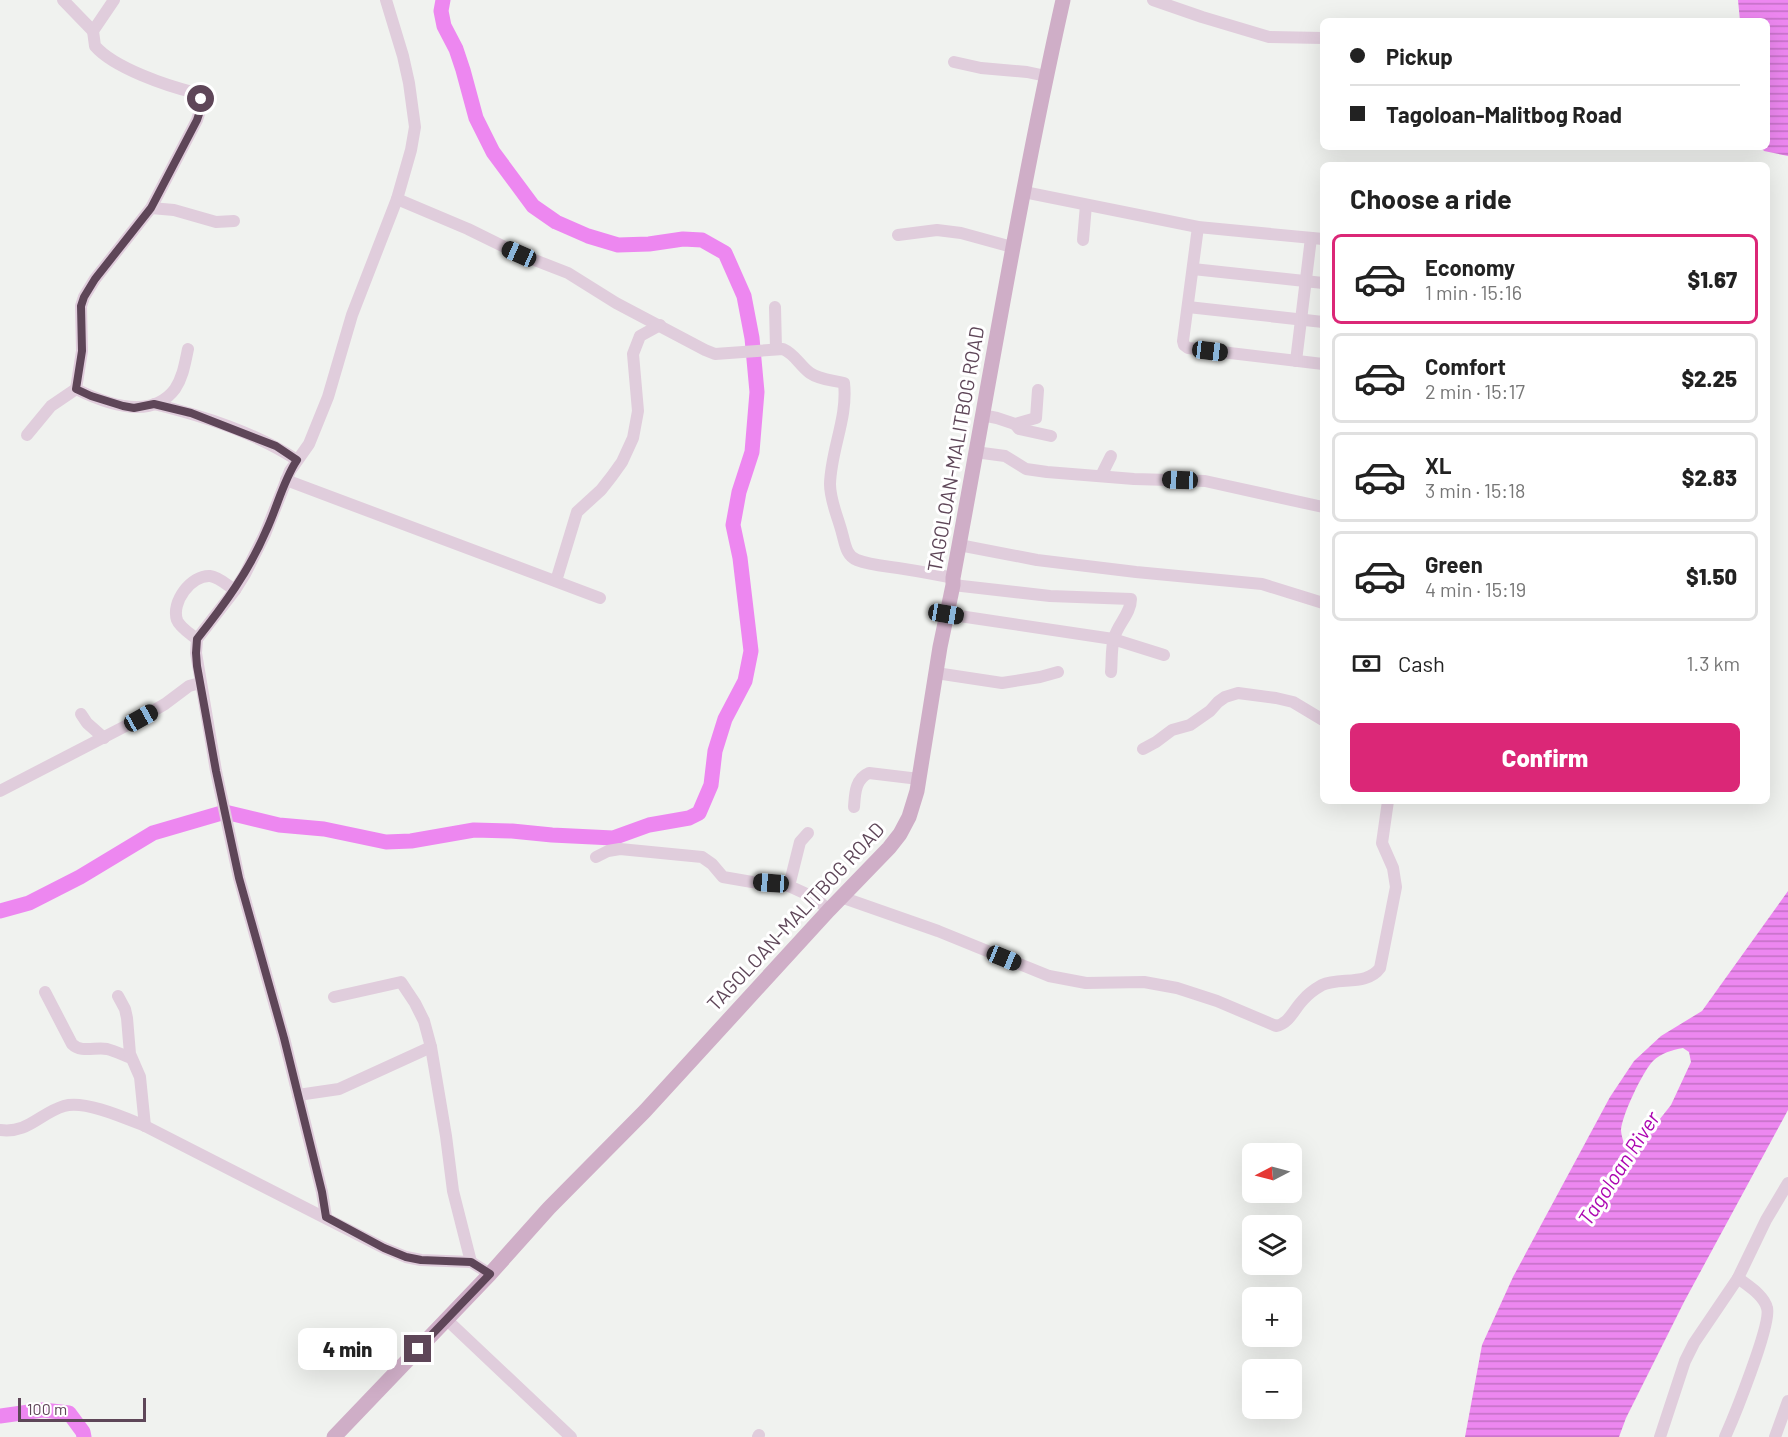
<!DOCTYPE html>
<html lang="en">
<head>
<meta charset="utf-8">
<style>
	:root { --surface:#fff; --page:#f2f2f2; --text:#222; --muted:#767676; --line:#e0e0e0; --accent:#db2777 }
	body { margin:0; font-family:Barlow,sans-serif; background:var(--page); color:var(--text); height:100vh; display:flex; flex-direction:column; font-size:22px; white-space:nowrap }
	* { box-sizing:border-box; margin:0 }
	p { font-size:20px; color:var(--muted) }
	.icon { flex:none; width:33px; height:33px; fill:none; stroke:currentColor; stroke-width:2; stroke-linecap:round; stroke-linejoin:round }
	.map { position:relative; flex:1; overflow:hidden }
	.details { position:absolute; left:1320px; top:162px; width:450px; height:642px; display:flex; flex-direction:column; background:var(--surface); border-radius:9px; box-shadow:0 6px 24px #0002 }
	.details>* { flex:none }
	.banner { position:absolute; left:1320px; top:18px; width:450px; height:132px; border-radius:9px; box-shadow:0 6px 24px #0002; display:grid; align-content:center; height:132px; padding:0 30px; background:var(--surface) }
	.needle { width:39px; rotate:264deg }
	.controls { position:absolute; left:1242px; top:1143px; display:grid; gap:12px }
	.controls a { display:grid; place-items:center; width:60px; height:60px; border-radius:9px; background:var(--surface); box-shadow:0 6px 24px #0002; font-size:30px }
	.scale { position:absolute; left:18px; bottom:15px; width:128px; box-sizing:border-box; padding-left:6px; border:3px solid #5e4658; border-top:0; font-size:16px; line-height:21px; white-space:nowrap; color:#5e4658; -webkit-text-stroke:4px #fff; paint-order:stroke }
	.end { position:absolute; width:27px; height:27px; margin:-14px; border:8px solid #5e4658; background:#fff; box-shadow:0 0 0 3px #fff }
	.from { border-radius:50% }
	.bubble { position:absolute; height:42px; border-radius:9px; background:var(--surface); box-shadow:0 6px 24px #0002; font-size:20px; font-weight:800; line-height:42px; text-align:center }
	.car { position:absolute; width:18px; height:36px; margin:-18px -9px; border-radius:8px; box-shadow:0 0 4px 2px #0007; background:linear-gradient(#222 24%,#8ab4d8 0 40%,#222 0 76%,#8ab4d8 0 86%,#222 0) }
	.banner b { display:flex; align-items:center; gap:21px; height:57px; font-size:22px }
	.banner b+b { border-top:2px solid var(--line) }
	.banner i { width:15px; height:15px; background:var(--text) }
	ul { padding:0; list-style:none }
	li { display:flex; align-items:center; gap:18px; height:90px; margin:0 12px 9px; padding:0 18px; border:3px solid var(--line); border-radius:9px }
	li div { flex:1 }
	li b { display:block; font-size:22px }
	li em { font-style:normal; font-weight:800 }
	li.active { border-color:var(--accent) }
	li>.icon { width:54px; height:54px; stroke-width:1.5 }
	h2 { padding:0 30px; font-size:27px; line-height:72px }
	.pay { display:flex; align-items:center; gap:15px; height:66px; padding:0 30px; font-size:22px }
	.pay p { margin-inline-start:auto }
	.primary-button { display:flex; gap:12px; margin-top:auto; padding:12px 30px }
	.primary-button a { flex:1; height:69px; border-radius:9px; background:var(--accent); color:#fff; font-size:24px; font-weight:800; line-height:69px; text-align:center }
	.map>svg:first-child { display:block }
	.water { fill:url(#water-rules); fill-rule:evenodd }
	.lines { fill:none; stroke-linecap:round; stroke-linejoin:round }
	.river { stroke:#ed87f0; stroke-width:15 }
	.minor { stroke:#e0cddc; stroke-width:12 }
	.major { stroke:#cfaec7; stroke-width:15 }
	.route { stroke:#5e4658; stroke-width:8 }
	.labels { text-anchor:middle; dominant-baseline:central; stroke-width:6; stroke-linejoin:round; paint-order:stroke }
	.street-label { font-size:20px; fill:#5e4658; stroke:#fff }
	.water-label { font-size:21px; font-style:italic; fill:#ac06b1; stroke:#fff }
</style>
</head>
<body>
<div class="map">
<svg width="1788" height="1437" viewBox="0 0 1788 1437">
	<defs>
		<pattern id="water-rules" width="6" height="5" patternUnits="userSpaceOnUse" patternTransform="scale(1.5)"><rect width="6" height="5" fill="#ed87f0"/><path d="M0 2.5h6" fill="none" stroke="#c370c5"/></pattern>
	</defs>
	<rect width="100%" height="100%" fill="#f0f2ef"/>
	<g class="water">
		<path d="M1738,0H1788V156L1764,151L1761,147H1767V21H1740Z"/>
		<path d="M1788,891V1110L1684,1302L1626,1418L1619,1437H1465L1482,1345L1513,1277L1610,1097L1634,1061L1661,1036L1702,1011ZM1683,1048L1689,1052L1691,1062L1671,1105L1648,1134L1630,1144H1624C1623,1140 1621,1134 1621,1130C1622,1115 1643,1071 1653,1061C1661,1053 1672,1050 1683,1048Z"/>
	</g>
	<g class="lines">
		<g class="river">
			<path d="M0,911L29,903L80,877L153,833L225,812L279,825L324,829L386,842L411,841L474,830L512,831L552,835L613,838L649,825L689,818L699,813L711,785L715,751L725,719L745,681L751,651L740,558L733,525L739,492L752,452L757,392L752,338L744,296L725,253L702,240L683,239L649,244L618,245L588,236L556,222L533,206L493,152L476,118L463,70L456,49L444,26L441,11L443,0"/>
			<path d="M0,1416L43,1410L69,1413L83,1432L84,1437"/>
		</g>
		<g class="minor">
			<path d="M63,0L93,31"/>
			<path d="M114,0L93,31L95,46C114,68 167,86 196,93C205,101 200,110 197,120L151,208L95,279L84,297L81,306L82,351L76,389C104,403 151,421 175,389C183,377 185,363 188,349"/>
			<path d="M1153,0L1202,17L1269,37L1323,38"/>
			<path d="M954,62L981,68L1027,72L1046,76"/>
			<path d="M1024,192L1198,227L1323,239"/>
			<path d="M397,199L468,229L519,254L568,273L616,303L705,350L715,354L783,349C795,354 800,366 810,373C820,380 832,380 844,383C848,418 831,449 830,484C830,501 838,517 842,533C845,543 846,556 857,560C870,565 885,566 898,568C917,571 935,574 953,578"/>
			<path d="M151,208L174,210L216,222L234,221"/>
			<path d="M1198,227L1183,341L1184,345L1188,348L1323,364"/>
			<path d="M898,235L937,230L961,233L1012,247"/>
			<path d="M1083,240L1086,205"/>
			<path d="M1193,269L1323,283"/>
			<path d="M775,307L776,349"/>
			<path d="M1188,307L1323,322"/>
			<path d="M1296,361L1311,238"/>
			<path d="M154,404C204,416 254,432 297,460"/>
			<path d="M982,415L997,418L1015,424L1036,418L1038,390"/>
			<path d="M1015,424L1019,429L1051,436"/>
			<path d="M27,435L51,406L76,389"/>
			<path d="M975,452L1005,456L1026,469L1047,472L1134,479L1205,481L1323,507"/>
			<path d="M1101,476L1111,456"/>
			<path d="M286,480L600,598"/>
			<path d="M959,545L1037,560L1136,572L1262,584L1323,603"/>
			<path d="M556,581L577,512L601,490L612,476L622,462L633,438L638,411L633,354L640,336L660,325"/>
			<path d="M953,585L1050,596L1131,599C1131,613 1118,624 1114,638C1111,649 1112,662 1111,672"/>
			<path d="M946,614L1113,639L1164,655"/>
			<path d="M197,639C191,634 180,628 177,620C171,602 191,575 210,576C219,577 228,586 235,590"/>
			<path d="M936,673L1002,683L1040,677L1058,672"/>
			<path d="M81,714L87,723L104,738"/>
			<path d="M1143,749L1156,742L1172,730L1190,725L1210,711L1218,702L1225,697L1238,693L1276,698L1293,702L1323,720"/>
			<path d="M0,791L141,718L165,704L189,686L200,683"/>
			<path d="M854,807C855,794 855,779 869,773L919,779"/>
			<path d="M596,857L608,851L620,849L702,857L712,864L723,877L752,882L789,886L813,897L829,910"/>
			<path d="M789,886L800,842L808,833"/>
			<path d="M841,897L938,931L1049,976L1086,983L1144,982L1177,988L1217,1001L1276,1026C1289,1024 1294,1009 1303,1000C1308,994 1315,989 1322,985C1340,977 1367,986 1380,968L1396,887L1393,868L1382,843L1388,801"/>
			<path d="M45,992L72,1044C81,1053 95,1047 107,1049C115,1051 123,1055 131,1058"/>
			<path d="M118,996L125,1009L127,1018L130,1054L140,1077L145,1126"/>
			<path d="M334,997L401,982L415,1003L424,1021L431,1047L446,1136L453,1191L471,1262"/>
			<path d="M298,1095L339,1089L431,1047"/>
			<path d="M0,1130C28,1134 40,1113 64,1106C85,1100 125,1118 145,1126L384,1248L406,1257L421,1260L471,1262L490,1274"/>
			<path d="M326,1217L322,1192L284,1038L239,878L216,771L196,653L197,639L235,590L245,574L265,534L290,471L309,444L328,397L352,315L397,199L411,150L415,127L409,83L403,56L386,0"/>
			<path d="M446,1319L571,1437"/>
			<path d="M758,1437L759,1435"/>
			<path d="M1660,1437L1685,1361L1694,1343L1738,1278L1766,1220L1788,1183"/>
			<path d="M1725,1437C1734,1417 1772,1323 1767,1308C1764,1295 1748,1286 1738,1278"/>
			<path d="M1775,1437L1788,1401"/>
		</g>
		<path class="major" d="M334,1437L490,1274L549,1208L645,1111L829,910L889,848L900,834L909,817L917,791L940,647L953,585V578C989,385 1020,192 1063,0"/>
	</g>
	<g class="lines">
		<path class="route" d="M201,99V108L197,120L151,208L95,279L84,297L81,306L82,351L76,389L91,396L123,406L134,408L154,404L191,413L276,446L297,460C283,481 277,508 266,531C249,571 224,605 197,639L196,653L197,666L216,771L239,878L284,1038L322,1192L326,1217L384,1248L406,1257L421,1260L471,1262L490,1274L418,1349"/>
	</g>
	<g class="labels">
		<g class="street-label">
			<text transform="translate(955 449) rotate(-80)">TAGOLOAN-MALITBOG ROAD</text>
			<text transform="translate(795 916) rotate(-47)">TAGOLOAN-MALITBOG ROAD</text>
		</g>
		<g class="water-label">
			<text transform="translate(1618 1168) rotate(-57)">Tagoloan River</text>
		</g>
	</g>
</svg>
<div class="controls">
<a><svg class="needle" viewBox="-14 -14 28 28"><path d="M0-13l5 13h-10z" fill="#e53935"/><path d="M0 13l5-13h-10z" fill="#767676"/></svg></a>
<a><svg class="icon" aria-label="layers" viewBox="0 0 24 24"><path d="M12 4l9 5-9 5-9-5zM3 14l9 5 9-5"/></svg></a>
<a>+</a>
<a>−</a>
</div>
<div class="scale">100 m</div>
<i class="end from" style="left:201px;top:99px"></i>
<i class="end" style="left:418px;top:1349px"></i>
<div class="bubble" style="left:298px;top:1328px;width:99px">4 min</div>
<i class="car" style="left:519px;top:254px;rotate:294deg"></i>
<i class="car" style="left:1210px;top:351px;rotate:97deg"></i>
<i class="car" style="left:1180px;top:480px;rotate:272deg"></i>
<i class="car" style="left:946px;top:614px;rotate:99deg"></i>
<i class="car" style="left:141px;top:718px;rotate:61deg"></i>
<i class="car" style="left:771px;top:883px;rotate:274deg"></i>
<i class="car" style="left:1004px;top:958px;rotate:112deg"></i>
<div class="banner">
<b><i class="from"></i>Pickup</b>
<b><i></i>Tagoloan-Malitbog Road</b>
</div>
<section class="details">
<h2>Choose a ride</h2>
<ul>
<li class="active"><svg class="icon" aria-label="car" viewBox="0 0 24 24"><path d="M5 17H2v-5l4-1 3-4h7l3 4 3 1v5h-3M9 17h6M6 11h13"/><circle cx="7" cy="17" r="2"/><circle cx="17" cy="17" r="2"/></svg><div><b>Economy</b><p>1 min · 15:16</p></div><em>$1.67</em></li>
<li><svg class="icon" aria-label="car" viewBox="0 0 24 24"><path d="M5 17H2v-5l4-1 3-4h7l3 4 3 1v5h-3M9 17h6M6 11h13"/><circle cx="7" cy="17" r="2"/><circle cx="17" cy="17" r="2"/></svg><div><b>Comfort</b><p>2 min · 15:17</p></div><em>$2.25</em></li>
<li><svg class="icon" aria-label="car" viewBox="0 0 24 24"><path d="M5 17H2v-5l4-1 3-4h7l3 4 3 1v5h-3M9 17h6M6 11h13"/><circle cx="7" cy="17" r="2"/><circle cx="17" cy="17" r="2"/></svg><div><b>XL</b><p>3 min · 15:18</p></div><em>$2.83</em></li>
<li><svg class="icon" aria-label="car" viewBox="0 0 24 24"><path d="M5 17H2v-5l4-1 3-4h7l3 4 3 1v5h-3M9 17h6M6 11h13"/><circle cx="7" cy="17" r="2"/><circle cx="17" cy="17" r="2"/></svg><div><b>Green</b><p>4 min · 15:19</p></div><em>$1.50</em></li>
</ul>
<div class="pay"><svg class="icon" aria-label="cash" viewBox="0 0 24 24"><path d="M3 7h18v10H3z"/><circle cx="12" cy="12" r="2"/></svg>Cash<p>1.3 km</p></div>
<div class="primary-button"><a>Confirm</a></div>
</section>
</div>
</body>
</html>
